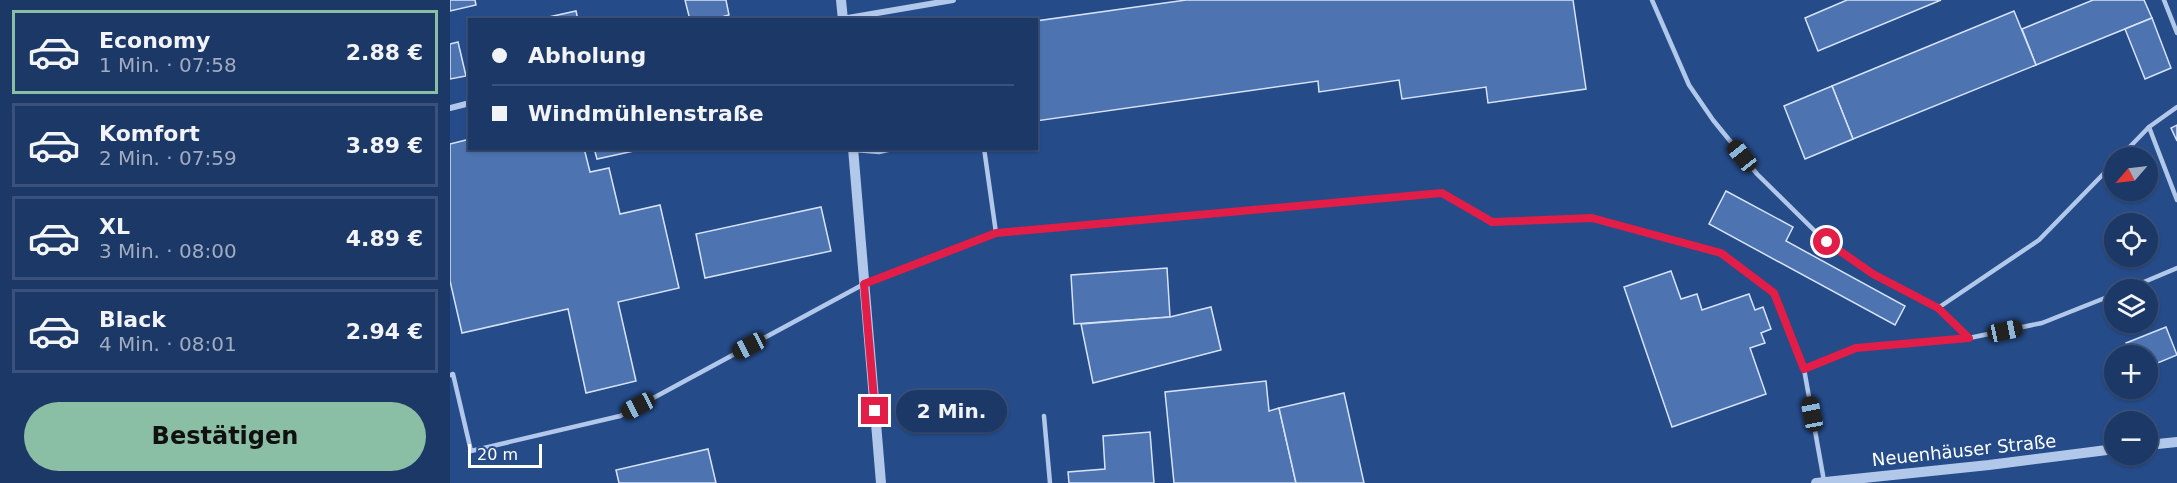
<!DOCTYPE html>
<html lang="de">
<head>
<meta charset="utf-8">
<style>
	:root { --surface:#1c3867; --page:#294370; --text:#f1f3f6; --muted:#a0acc0; --line:#3a527b; --accent:#8abfa5 }
	body { margin:0; font-family:"DejaVu Sans",sans-serif; background:var(--page); color:var(--text); height:100vh; display:flex; flex-direction:column; font-size:22px; white-space:nowrap }
	* { box-sizing:border-box; margin:0 }
	p { font-size:20px; color:var(--muted) }
	.icon { flex:none; width:33px; height:33px; fill:none; stroke:currentColor; stroke-width:2; stroke-linecap:round; stroke-linejoin:round }
	.map { position:relative; flex:1; overflow:hidden }
	.panel { display:flex; flex-direction:column; background:var(--surface); width:450px }
	.panel>* { flex:none }
	.top-card { position:absolute; left:18px; top:18px; width:570px; height:132px; border-radius:0px; box-shadow:0 2px 4px #0004,0 0 0 2px var(--line); display:grid; align-content:center; height:132px; padding:0 24px; background:var(--surface) }
	.needle { width:39px; rotate:242deg }
	.controls { position:absolute; left:1654px; top:147px; display:grid; gap:12px }
	.controls a { display:grid; place-items:center; width:54px; height:54px; border-radius:50%; background:var(--surface); box-shadow:0 2px 4px #0004,0 0 0 2px var(--line); font-size:30px }
	.scale { position:absolute; left:18px; bottom:15px; width:74px; box-sizing:border-box; padding-left:6px; border:3px solid #fff; border-top:0; font-size:16px; line-height:21px; white-space:nowrap; color:#fff; -webkit-text-stroke:4px #254b89; paint-order:stroke }
	.end { position:absolute; width:27px; height:27px; margin:-14px; border:8px solid #e11d48; background:#fff; box-shadow:0 0 0 3px #fff }
	.from { border-radius:50% }
	.bubble { position:absolute; height:42px; border-radius:21px; background:var(--surface); box-shadow:0 2px 4px #0004,0 0 0 2px var(--line); font-size:20px; font-weight:600; line-height:42px; text-align:center }
	.car { position:absolute; width:18px; height:36px; margin:-18px -9px; border-radius:8px; box-shadow:0 0 4px 2px #0007; background:linear-gradient(#222 24%,#8ab4d8 0 40%,#222 0 76%,#8ab4d8 0 86%,#222 0) }
	.top-card b { display:flex; align-items:center; gap:21px; height:57px; font-size:22px }
	.top-card b+b { border-top:2px solid var(--line) }
	.top-card i { width:15px; height:15px; background:var(--text) }
	ul { padding:10px 0 0; list-style:none }
	li { display:flex; align-items:center; gap:18px; height:84px; margin:0 12px 9px; padding:0 12px; border:3px solid var(--line); border-radius:0px }
	li div { flex:1 }
	li b { display:block; font-size:22px }
	li em { font-style:normal; font-weight:600 }
	li.on { border-color:var(--accent) }
	li>.icon { width:54px; height:54px; stroke-width:1.5 }
	.action { display:flex; gap:12px; margin-top:auto; padding:12px 24px }
	.action a { flex:1; height:69px; border-radius:36px; background:var(--accent); color:#111; font-size:24px; font-weight:600; line-height:69px; text-align:center }
	main { display:flex; flex:1; min-height:0 }
	.map>svg:first-child { display:block }
	.building { fill:#4d74b1; stroke:#d6e3f7; stroke-width:1.5 }
	.lines { fill:none; stroke-linecap:round; stroke-linejoin:round }
	.service { stroke:#b2c8ea; stroke-width:4.5 }
	.minor { stroke:#b2c8ea; stroke-width:6 }
	.tertiary { stroke:#b2c8ea; stroke-width:10 }
	.route { stroke:#e11d48; stroke-width:8 }
	.labels { text-anchor:middle; dominant-baseline:central; stroke-width:4.5; stroke-linejoin:round; paint-order:stroke }
	.street-label { font-size:18px; fill:#fff; stroke:#254b89 }
</style>
</head>
<body>
<main>
<section class="panel">
<ul>
<li class="on"><svg class="icon" aria-label="car" viewBox="0 0 24 24"><path d="M5 17H2v-5l4-1 3-4h7l3 4 3 1v5h-3M9 17h6M6 11h13"/><circle cx="7" cy="17" r="2"/><circle cx="17" cy="17" r="2"/></svg><div><b>Economy</b><p>1 Min. · 07:58</p></div><em>2.88 €</em></li>
<li><svg class="icon" aria-label="car" viewBox="0 0 24 24"><path d="M5 17H2v-5l4-1 3-4h7l3 4 3 1v5h-3M9 17h6M6 11h13"/><circle cx="7" cy="17" r="2"/><circle cx="17" cy="17" r="2"/></svg><div><b>Komfort</b><p>2 Min. · 07:59</p></div><em>3.89 €</em></li>
<li><svg class="icon" aria-label="car" viewBox="0 0 24 24"><path d="M5 17H2v-5l4-1 3-4h7l3 4 3 1v5h-3M9 17h6M6 11h13"/><circle cx="7" cy="17" r="2"/><circle cx="17" cy="17" r="2"/></svg><div><b>XL</b><p>3 Min. · 08:00</p></div><em>4.89 €</em></li>
<li><svg class="icon" aria-label="car" viewBox="0 0 24 24"><path d="M5 17H2v-5l4-1 3-4h7l3 4 3 1v5h-3M9 17h6M6 11h13"/><circle cx="7" cy="17" r="2"/><circle cx="17" cy="17" r="2"/></svg><div><b>Black</b><p>4 Min. · 08:01</p></div><em>2.94 €</em></li>
</ul>
<div class="action"><a>Bestätigen</a></div>
</section>
<div class="map">
<svg width="1727" height="483" viewBox="0 0 1727 483">
	<rect width="100%" height="100%" fill="#254b89"/>
	<g class="building">
		<path d="M0,0H25L26,5L0,11Z"/>
		<path d="M235,0H276L279,15L260,20H240Z"/>
		<path d="M736,0H1123L1136,89L1038,103L1036,87L952,99L949,80L869,92L868,81L586,121V21Z"/>
		<path d="M1397,0H1491L1368,51L1355,18Z"/>
		<path d="M1643,0H1694L1702,18L1586,65L1572,29Z"/>
		<path d="M126,11L128,20H95L94,18Z"/>
		<path d="M1564,11L1586,65L1403,139L1382,86Z"/>
		<path d="M1702,18L1721,68L1695,79L1675,29Z"/>
		<path d="M8,42L16,76L0,79V44Z"/>
		<path d="M1382,86L1403,139L1355,159L1334,106Z"/>
		<path d="M1727,125V141L1721,128Z"/>
		<path d="M20,139V148H134L140,172L159,168L170,214L210,205L229,288L168,302L186,381L136,393L118,309L12,333L0,281V144Z"/>
		<path d="M144,148H183L184,151L147,159Z"/>
		<path d="M1276,191L1343,227L1336,241L1455,306L1445,325L1259,224Z"/>
		<path d="M371,207L381,251L255,278L246,234Z"/>
		<path d="M717,268L720,317L624,324L621,275Z"/>
		<path d="M1221,271L1231,299L1247,294L1252,310L1299,294L1305,310L1313,307L1321,329L1311,333L1315,343L1300,348L1316,394L1222,427L1174,287Z"/>
		<path d="M761,307L771,350L643,383L631,324L720,317Z"/>
		<path d="M1716,327L1727,355L1698,367V356H1681L1676,343Z"/>
		<path d="M816,381L819,411L829,408L846,483H724L715,392Z"/>
		<path d="M894,393L914,483H846L829,408Z"/>
		<path d="M700,432L704,483H619L618,472L655,469L653,436Z"/>
		<path d="M258,449L266,483H169L166,470Z"/>
	</g>
	<g class="lines">
		<g class="service">
			<path d="M1202,0L1239,85L1263,120L1307,174L1376,242L1423,274L1488,308L1519,338"/>
			<path d="M1714,0L1727,33"/>
			<path d="M1699,127L1727,200"/>
			<path d="M534,148L546,233"/>
			<path d="M405,150L429,152L446,148"/>
			<path d="M1669,158L1699,127L1727,107"/>
			<path d="M1675,290L1727,268"/>
			<path d="M1488,308L1589,240L1665,162"/>
			<path d="M1354,369L1406,348L1519,338L1592,323L1665,294"/>
			<path d="M0,375L3,374L21,451L170,416L414,284L546,233L991,193L1042,222L1142,218L1271,253L1324,293L1354,369L1374,481"/>
			<path d="M594,416L600,483"/>
		</g>
		<g class="minor">
			<path d="M386,20L503,0"/>
			<path d="M0,108L20,103"/>
		</g>
		<g class="tertiary">
			<path d="M391,0L393,20"/>
			<path d="M403,148L431,483"/>
			<path d="M1698,445L1727,442"/>
			<path d="M1366,483L1539,465L1665,449"/>
		</g>
	</g>
	<g class="lines">
		<path class="route" d="M425,411L414,284L546,233L992,193L1042,222L1142,218L1271,253L1324,293L1354,369L1406,348L1519,338L1488,308L1423,274L1377,242"/>
	</g>
	<g class="labels">
		<g class="street-label">
			<text transform="translate(1514 450) rotate(-6)">Neuenhäuser Straße</text>
		</g>
	</g>
</svg>
<div class="controls">
<a><svg class="needle" viewBox="-14 -14 28 28"><path d="M0-13l5 13h-10z" fill="#e53935"/><path d="M0 13l5-13h-10z" fill="#a0acc0"/></svg></a>
<a><svg class="icon" aria-label="locate" viewBox="0 0 24 24"><circle cx="12" cy="12" r="6"/><path d="M12 2v4M12 18v4M2 12h4M18 12h4"/></svg></a>
<a><svg class="icon" aria-label="layers" viewBox="0 0 24 24"><path d="M12 4l9 5-9 5-9-5zM3 14l9 5 9-5"/></svg></a>
<a>+</a>
<a>−</a>
</div>
<div class="scale">20 m</div>
<i class="end from" style="left:1377px;top:242px"></i>
<i class="end" style="left:425px;top:411px"></i>
<div class="bubble" style="left:446px;top:390px;width:111px">2 Min.</div>
<i class="car" style="left:1292px;top:156px;rotate:321deg"></i>
<i class="car" style="left:1555px;top:331px;rotate:78deg"></i>
<i class="car" style="left:299px;top:346px;rotate:242deg"></i>
<i class="car" style="left:188px;top:406px;rotate:242deg"></i>
<i class="car" style="left:1362px;top:414px;rotate:349deg"></i>
<div class="top-card">
<b><i class="from"></i>Abholung</b>
<b><i></i>Windmühlenstraße</b>
</div>
</div>
</main>
</body>
</html>
